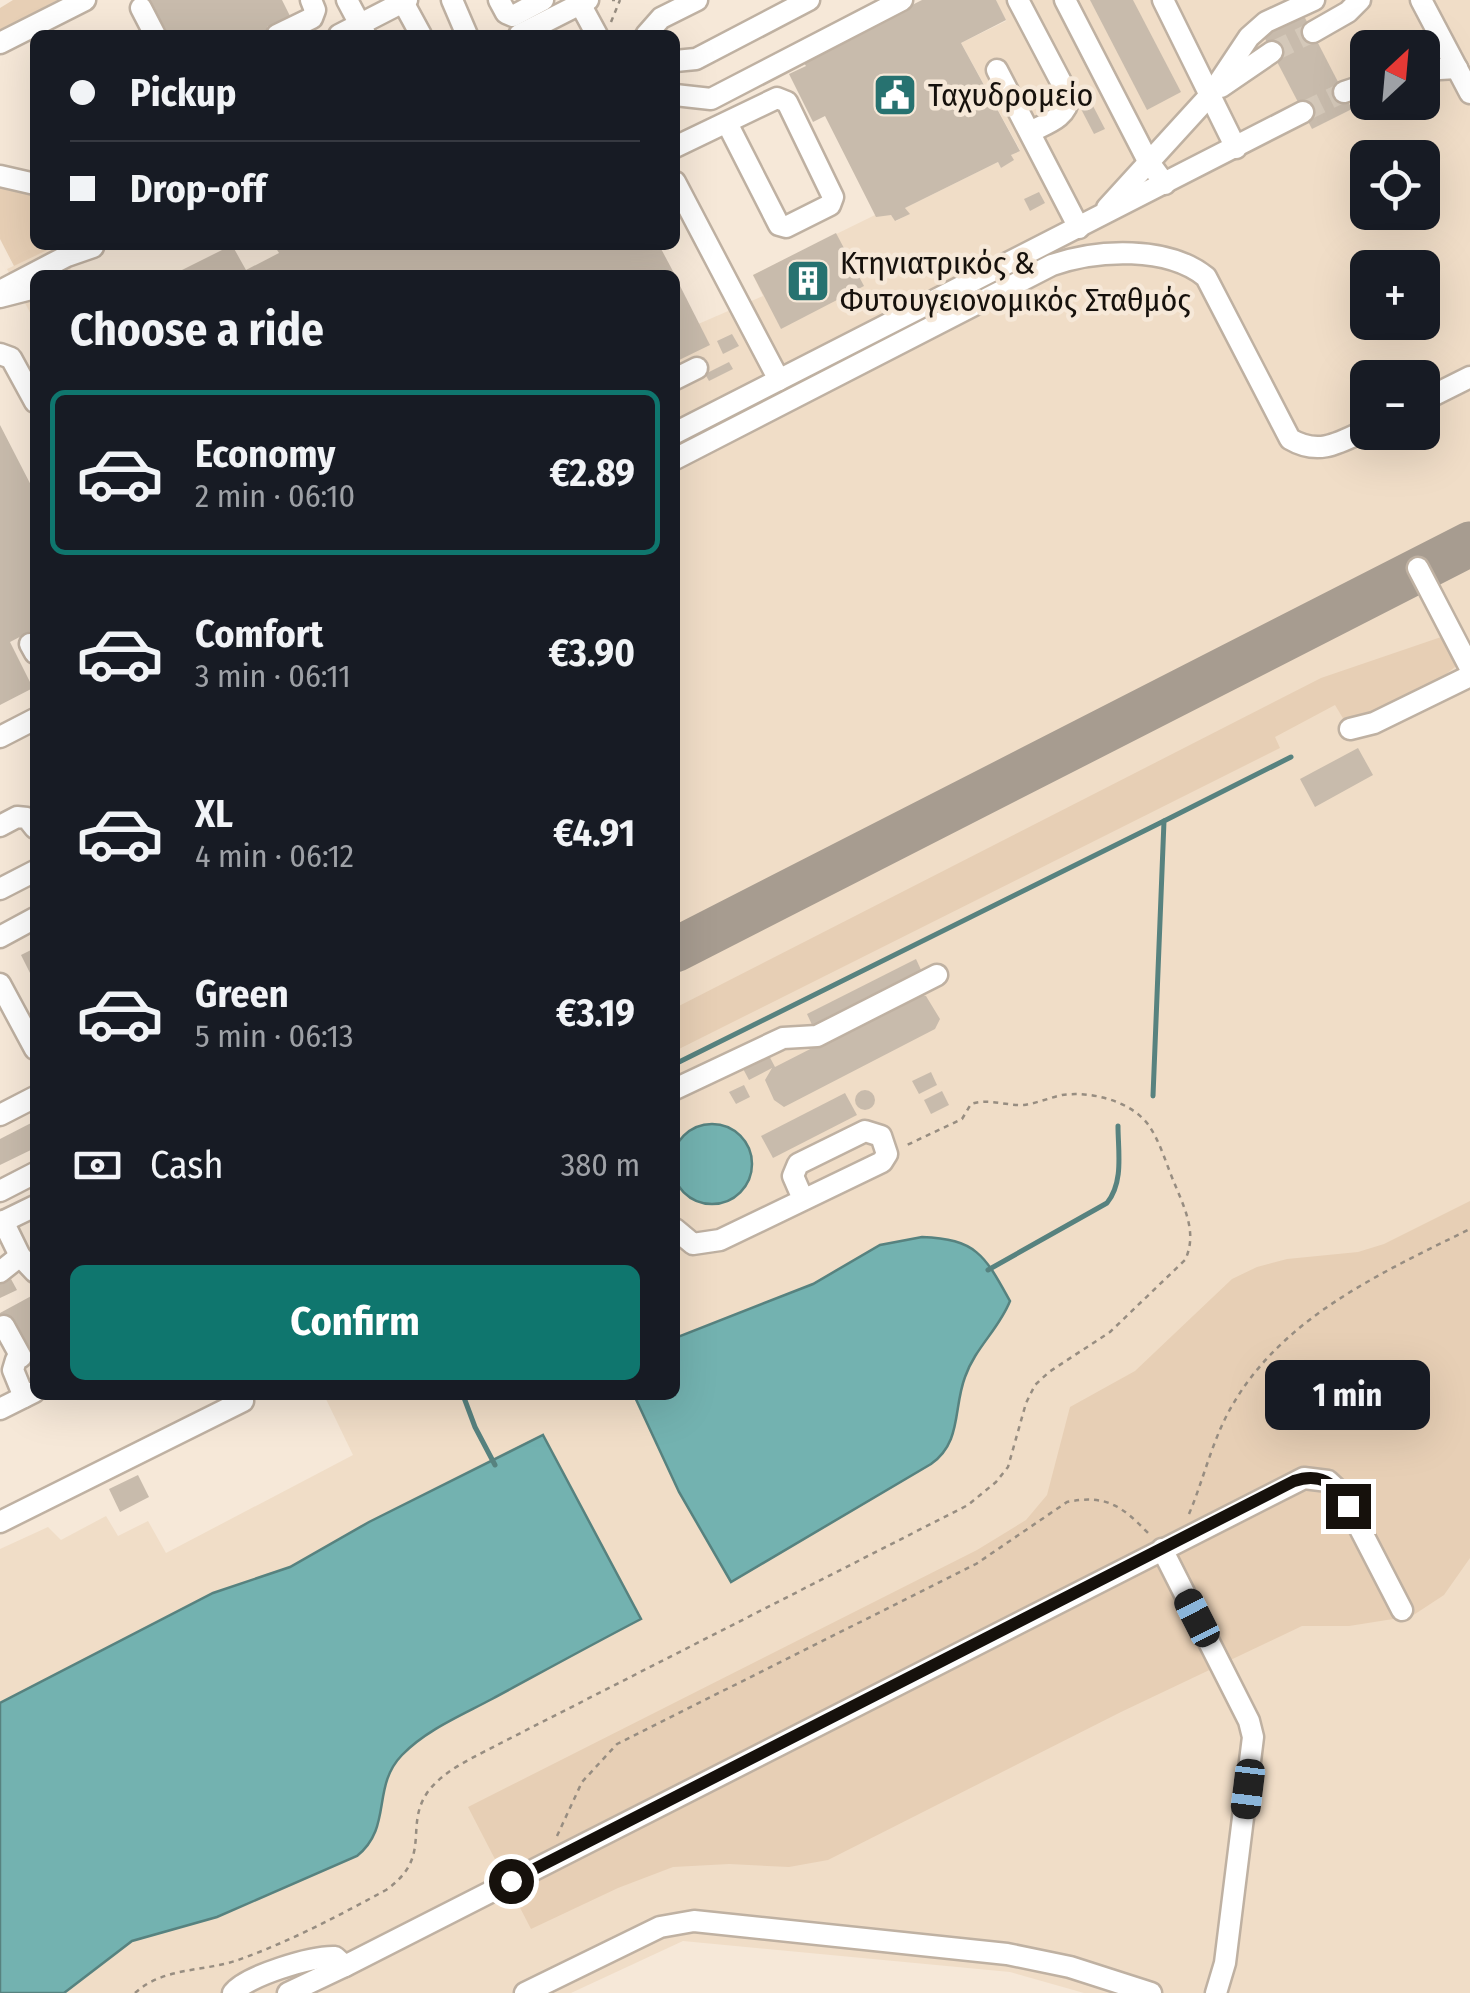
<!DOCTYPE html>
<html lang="en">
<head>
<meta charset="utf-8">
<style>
	:root { --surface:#171b24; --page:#242831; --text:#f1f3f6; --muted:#9ea1a6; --line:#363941; --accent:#0f766e }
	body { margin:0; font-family:"Fira Sans Condensed",sans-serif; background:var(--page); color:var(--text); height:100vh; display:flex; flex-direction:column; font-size:38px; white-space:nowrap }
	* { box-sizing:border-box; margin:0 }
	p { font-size:32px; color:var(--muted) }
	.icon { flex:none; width:55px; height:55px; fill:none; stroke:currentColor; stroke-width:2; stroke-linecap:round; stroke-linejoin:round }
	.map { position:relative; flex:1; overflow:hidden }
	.panel { position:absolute; left:30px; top:270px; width:650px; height:1130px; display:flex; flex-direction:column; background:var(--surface); border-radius:15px; box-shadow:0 10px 40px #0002 }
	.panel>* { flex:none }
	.guide { position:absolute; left:30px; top:30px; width:650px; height:220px; border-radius:15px; box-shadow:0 10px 40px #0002; display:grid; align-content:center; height:220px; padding:0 40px; background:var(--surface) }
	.needle { width:65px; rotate:26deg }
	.fabs { position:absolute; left:1350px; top:30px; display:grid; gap:20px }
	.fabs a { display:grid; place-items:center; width:90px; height:90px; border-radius:15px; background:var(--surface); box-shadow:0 10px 40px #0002; font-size:50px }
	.end { position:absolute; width:45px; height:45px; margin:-22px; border:12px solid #16110c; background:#fff; box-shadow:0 0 0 5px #fff }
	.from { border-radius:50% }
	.bubble { position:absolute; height:70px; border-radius:15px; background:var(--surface); box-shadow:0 10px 40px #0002; font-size:32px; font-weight:700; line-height:70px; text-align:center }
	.car { position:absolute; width:30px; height:60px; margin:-30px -15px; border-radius:12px; box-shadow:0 0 8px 2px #0007; background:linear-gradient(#222 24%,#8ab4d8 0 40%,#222 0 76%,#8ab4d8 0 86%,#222 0) }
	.guide b { display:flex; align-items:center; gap:35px; height:95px; font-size:38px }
	.guide b+b { border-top:2px solid var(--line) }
	.guide i { width:25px; height:25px; background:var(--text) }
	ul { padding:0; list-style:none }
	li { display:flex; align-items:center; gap:30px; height:165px; margin:0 20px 15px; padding:0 20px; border:5px solid transparent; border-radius:15px }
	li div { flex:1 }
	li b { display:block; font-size:38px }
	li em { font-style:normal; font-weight:700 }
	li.current { border-color:var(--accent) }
	li>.icon { width:90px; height:90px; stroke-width:1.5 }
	h2 { padding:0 40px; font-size:45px; line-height:120px }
	.pay { display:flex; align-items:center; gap:25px; height:110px; padding:0 40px; font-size:38px }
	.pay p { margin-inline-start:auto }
	.button { display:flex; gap:20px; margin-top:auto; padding:20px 40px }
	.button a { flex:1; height:115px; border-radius:15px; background:var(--accent); color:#fff; font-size:40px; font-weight:700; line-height:115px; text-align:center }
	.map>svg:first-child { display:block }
	.built { fill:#f0ddc7; fill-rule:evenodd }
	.green { fill:#e7cfb5 }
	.water { fill:#73b2b0; stroke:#57827f; stroke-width:2.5 }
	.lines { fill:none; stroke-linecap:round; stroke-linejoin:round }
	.stream { stroke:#57827f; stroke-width:5 }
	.taxiway { stroke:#a79c90; stroke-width:45 }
	.building { fill:#c8bbac }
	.minor-tunnel { stroke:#d4c8b9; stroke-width:20; stroke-dasharray:20 10; stroke-linecap:butt }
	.minor-casing { stroke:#bfb1a2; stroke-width:25 }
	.path { stroke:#978d81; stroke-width:2.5; stroke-dasharray:5 5; stroke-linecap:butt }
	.minor { stroke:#fff; stroke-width:20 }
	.route { stroke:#16110c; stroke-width:12 }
	.labels { text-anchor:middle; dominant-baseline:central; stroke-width:9; stroke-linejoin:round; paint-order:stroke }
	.poi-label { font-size:32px; fill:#16110c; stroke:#f6e8d8; text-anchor:start }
</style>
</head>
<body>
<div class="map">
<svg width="1470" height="1993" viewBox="0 0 1470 1993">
	<rect width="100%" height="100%" fill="#f6e8d8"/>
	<g class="built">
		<path d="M996,0H1470V1993H1084L1010,1972L683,1941L571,1993H0V1549L48,1527L61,1540L106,1516L118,1536L148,1521L166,1553L353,1455L324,1395H675V334L763,296L753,275L875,215H891L896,221L909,214L905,208L998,162L1001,168L1013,160L1011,155L1020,150L961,43L1006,21ZM1368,48H1422V102H1368ZM1368,158H1422V212H1368ZM1368,268H1422V322H1368ZM1368,378H1422V432H1368Z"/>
		<path d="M58,245H62L72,264L69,275H35V322L7,269Z"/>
	</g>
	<g class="green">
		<path d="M13,0H58L0,30V8Z"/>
		<path d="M0,187L35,195V245H58L14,266L0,239Z"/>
		<path d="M1447,635L1456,657L1455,667L1445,675L1357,720H1344L1335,705L1275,737L1280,748L675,1051V1008L1321,678Z"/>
		<path d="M1470,1201V1558L1444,1595L1412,1616L1349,1626H1302L1121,1712L828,1860L789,1867L729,1864L673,1867L618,1888L531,1929L468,1807L977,1550L1026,1520L1047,1495L1070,1407L1135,1371L1232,1279L1257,1267L1287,1259L1358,1252L1384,1244Z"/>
	</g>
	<g class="water">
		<circle cx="712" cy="1164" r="40"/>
		<path d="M922,1237C977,1239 985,1256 1010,1301C999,1329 975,1348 965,1377C953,1409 962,1442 931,1464L731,1582L679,1492L634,1395H675V1338L813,1284L880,1245Z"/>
		<path d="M543,1435L641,1619C591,1645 542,1672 492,1699C462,1715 426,1730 402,1755C371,1787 393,1827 357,1856L217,1917L132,1941L64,1993H0V1703L213,1593L290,1567L369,1522Z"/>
	</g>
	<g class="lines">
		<g class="stream">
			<path d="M675,1064L1164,821"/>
			<path d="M1153,1096L1164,821L1291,757"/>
			<path d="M988,1270L1107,1203C1124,1182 1118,1151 1118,1126"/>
			<path d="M463,1395L475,1427L495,1465"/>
		</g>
		<path class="taxiway" d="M675,950L1470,544"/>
	</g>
	<g class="building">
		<path d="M149,0H282L290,16L267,27L271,35H167Z"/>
		<path d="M922,0H996L1006,20L961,43L1020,151L1011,155L1014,160L1001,168L998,162L905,208L910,214L895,221L891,215L876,217L825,116L813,122L789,74L806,66L802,60Z"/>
		<path d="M1090,0H1133L1181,92L1147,110Z"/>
		<path d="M1302,12L1352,109L1312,129L1262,33Z"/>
		<path d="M1092,104L1105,129L1094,134L1081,109Z"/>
		<path d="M1039,192L1045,203L1030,211L1024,199Z"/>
		<path d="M836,233L864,286L781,329L753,275Z"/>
		<path d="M232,245L246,270L279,253L274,245H659L675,275H172Z"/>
		<path d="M675,276L710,345L675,362Z"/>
		<path d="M732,334L739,346L723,354L717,341Z"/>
		<path d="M729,362L733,369L709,381L705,374Z"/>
		<path d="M0,425L35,493V629L10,642L33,688L0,705Z"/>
		<path d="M1358,748L1373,775L1315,807L1300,779Z"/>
		<path d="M35,948V983L21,955Z"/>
		<path d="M916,959L922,972L813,1027L807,1014Z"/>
		<path d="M918,994L926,996L940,1019L935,1029L784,1107L774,1100L765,1080L772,1068L749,1080L740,1063L766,1050L775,1067Z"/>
		<path d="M931,1072L937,1085L919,1094L912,1081Z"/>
		<path d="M744,1085L750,1097L736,1104L729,1092Z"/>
		<circle cx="865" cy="1100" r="10"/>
		<path d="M942,1091L949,1105L931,1114L924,1100Z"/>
		<path d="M845,1093L857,1115L773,1158L761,1136Z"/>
		<path d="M35,1121V1148L0,1165V1139Z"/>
		<path d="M11,1279L17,1290L0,1298V1284Z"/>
		<path d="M35,1294V1345L29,1348L14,1321L0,1329V1313Z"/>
		<path d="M138,1475L149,1497L120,1512L109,1489Z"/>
	</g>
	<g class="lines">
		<g class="minor-tunnel">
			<path d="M1272,52L1313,32"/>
			<path d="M1303,112L1344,92"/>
		</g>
		<defs>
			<g id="minor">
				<path d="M347,0L365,34"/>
				<path d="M452,0L467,35"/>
				<path d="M499,0L506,13L513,16L543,0"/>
				<path d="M578,0L597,35"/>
				<path d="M1018,0L1069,97C1067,118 1047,123 1030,132"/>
				<path d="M1065,0L1148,161L1165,184"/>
				<path d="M1163,0L1236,148"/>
				<path d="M1421,0L1470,93"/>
				<path d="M403,2L421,35"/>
				<path d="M141,8L155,35"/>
				<path d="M1313,32L1348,12L1360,0"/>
				<path d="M277,35L312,18L315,10L311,0"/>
				<path d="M339,35L407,0"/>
				<path d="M519,35L588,0"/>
				<path d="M646,35L661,18L697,0"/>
				<path d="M0,43L85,0"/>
				<path d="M675,61L696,59L809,0"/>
				<path d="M997,70L1079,228"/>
				<path d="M1422,70L1457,68"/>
				<path d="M1221,87L1272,52"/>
				<path d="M1344,92L1368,84"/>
				<path d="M675,95L711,99L902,0"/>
				<path d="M675,147L777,98L787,102L833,197L830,205L786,227L779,225L727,123"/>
				<path d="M0,176L35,184"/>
				<path d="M675,182L779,380"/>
				<path d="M1107,208L1211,94L1249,37L1266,22L1314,0"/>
				<path d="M0,291L67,256L93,247"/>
				<path d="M0,297L35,288"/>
				<path d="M0,354L11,358L35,402"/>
				<path d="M675,379L697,368"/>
				<path d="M1422,401L1470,377"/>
				<path d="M675,433L1303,112"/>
				<path d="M675,459L1052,265C1098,249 1168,246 1206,277L1290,439C1319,456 1339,443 1368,429"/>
				<path d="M1418,568L1470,668"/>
				<path d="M30,644L35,653"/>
				<path d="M1350,729L1374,723L1470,676"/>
				<path d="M0,737L35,719"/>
				<path d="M0,826L17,817L27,818L35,828"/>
				<path d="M0,889L35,871"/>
				<path d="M0,937L35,918"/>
				<path d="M0,984L35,1049"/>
				<path d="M675,1089L783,1038L817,1036L937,975"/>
				<path d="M0,1115L35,1097"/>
				<path d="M0,1191L35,1173"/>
				<path d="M3,1221L20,1256L35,1272"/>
				<path d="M0,1223L35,1206"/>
				<path d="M675,1229L693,1244L720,1240L882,1162L887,1154L881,1136L865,1131L798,1164L793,1176L803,1199"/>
				<path d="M0,1272L20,1256"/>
				<path d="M4,1326L21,1357L16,1360L13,1370L24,1397"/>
				<path d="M0,1409L34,1392"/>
				<path d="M0,1522L243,1401"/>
				<path d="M1162,1549L1249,1721L1253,1737L1225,1963L1216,1993"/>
				<path d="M233,1993C246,1976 312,1956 335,1957L345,1966L1304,1478L1328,1481L1342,1494L1402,1610"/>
				<path d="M288,1993L345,1966"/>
				<path d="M525,1993L660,1927L694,1921L1007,1954L1070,1967L1151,1993"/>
			</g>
		</defs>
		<use href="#minor" class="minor-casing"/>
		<g class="path">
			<path d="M612,0H615"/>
			<path d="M611,22L620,0"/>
			<path d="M1189,1514C1203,1481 1211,1445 1228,1413C1278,1319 1379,1274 1470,1229"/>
			<path d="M557,1836L582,1782L617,1744L976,1564L1067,1502C1106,1494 1122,1506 1148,1533"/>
			<path d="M135,1993C163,1967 203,1972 238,1960C289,1942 338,1916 386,1890C433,1857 404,1827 427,1793C443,1770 475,1757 499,1744L968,1505L996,1482L1008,1467L1026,1403L1035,1385L1049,1372L1110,1332L1185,1260C1197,1235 1186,1211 1176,1187C1167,1167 1160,1140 1147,1123C1128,1100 1090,1091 1062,1095C1049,1098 1037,1103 1024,1105C1006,1106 989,1098 971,1104L962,1119L907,1145"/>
		</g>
		<use href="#minor" class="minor"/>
	</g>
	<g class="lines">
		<path class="route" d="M511,1881L1294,1481C1320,1472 1336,1483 1348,1506"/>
	</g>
	<defs>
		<symbol id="civic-square" viewBox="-11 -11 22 22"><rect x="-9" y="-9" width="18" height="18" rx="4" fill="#277270" stroke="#f6e8d8"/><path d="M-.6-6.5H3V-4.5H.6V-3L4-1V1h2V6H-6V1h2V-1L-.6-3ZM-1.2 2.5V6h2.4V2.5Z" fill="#fff"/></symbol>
		<symbol id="building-square" viewBox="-11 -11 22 22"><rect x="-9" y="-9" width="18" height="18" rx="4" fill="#277270" stroke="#f6e8d8"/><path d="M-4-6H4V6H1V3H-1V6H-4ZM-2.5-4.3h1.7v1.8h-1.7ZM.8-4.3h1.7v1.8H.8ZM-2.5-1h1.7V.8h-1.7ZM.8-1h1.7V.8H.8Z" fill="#fff"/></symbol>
	</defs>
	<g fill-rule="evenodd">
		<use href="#civic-square" x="870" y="70" width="50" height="50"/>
		<use href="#building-square" x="783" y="256" width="50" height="50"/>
	</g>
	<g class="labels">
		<g class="poi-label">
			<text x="928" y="95">Ταχυδρομείο</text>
			<text x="840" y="263">Κτηνιατρικός &amp;<tspan x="840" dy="37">Φυτουγειονομικός Σταθμός</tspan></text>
		</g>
	</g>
</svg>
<div class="fabs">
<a><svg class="needle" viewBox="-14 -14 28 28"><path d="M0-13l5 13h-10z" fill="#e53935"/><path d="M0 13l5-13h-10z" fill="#9ea1a6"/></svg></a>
<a><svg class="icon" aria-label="locate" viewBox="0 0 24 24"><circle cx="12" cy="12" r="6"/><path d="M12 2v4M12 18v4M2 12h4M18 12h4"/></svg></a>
<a>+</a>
<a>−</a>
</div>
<i class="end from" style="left:511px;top:1881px"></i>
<i class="end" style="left:1348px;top:1506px"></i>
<div class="bubble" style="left:1265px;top:1360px;width:165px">1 min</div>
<i class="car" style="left:1197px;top:1618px;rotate:333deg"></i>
<i class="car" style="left:1248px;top:1789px;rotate:187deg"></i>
<div class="guide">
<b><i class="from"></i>Pickup</b>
<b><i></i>Drop-off</b>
</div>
<section class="panel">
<h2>Choose a ride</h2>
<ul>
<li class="current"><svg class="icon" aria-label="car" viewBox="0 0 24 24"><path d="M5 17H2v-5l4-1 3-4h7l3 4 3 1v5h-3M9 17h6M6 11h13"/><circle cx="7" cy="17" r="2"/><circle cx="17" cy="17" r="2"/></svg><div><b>Economy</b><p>2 min · 06:10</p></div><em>€2.89</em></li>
<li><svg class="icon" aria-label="car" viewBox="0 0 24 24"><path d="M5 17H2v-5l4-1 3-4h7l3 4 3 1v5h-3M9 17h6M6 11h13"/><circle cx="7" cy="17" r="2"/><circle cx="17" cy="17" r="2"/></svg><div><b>Comfort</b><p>3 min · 06:11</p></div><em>€3.90</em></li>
<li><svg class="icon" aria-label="car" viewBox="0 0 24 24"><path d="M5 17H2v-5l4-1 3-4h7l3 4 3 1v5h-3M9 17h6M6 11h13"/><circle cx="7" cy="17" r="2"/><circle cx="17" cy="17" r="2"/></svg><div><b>XL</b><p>4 min · 06:12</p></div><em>€4.91</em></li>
<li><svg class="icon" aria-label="car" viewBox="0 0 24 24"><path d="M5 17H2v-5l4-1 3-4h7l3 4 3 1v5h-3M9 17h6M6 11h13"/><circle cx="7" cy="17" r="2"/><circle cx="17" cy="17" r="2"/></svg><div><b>Green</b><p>5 min · 06:13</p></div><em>€3.19</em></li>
</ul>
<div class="pay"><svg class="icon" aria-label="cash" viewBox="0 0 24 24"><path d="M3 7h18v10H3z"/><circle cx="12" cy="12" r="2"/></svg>Cash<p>380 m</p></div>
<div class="button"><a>Confirm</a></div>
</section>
</div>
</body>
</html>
